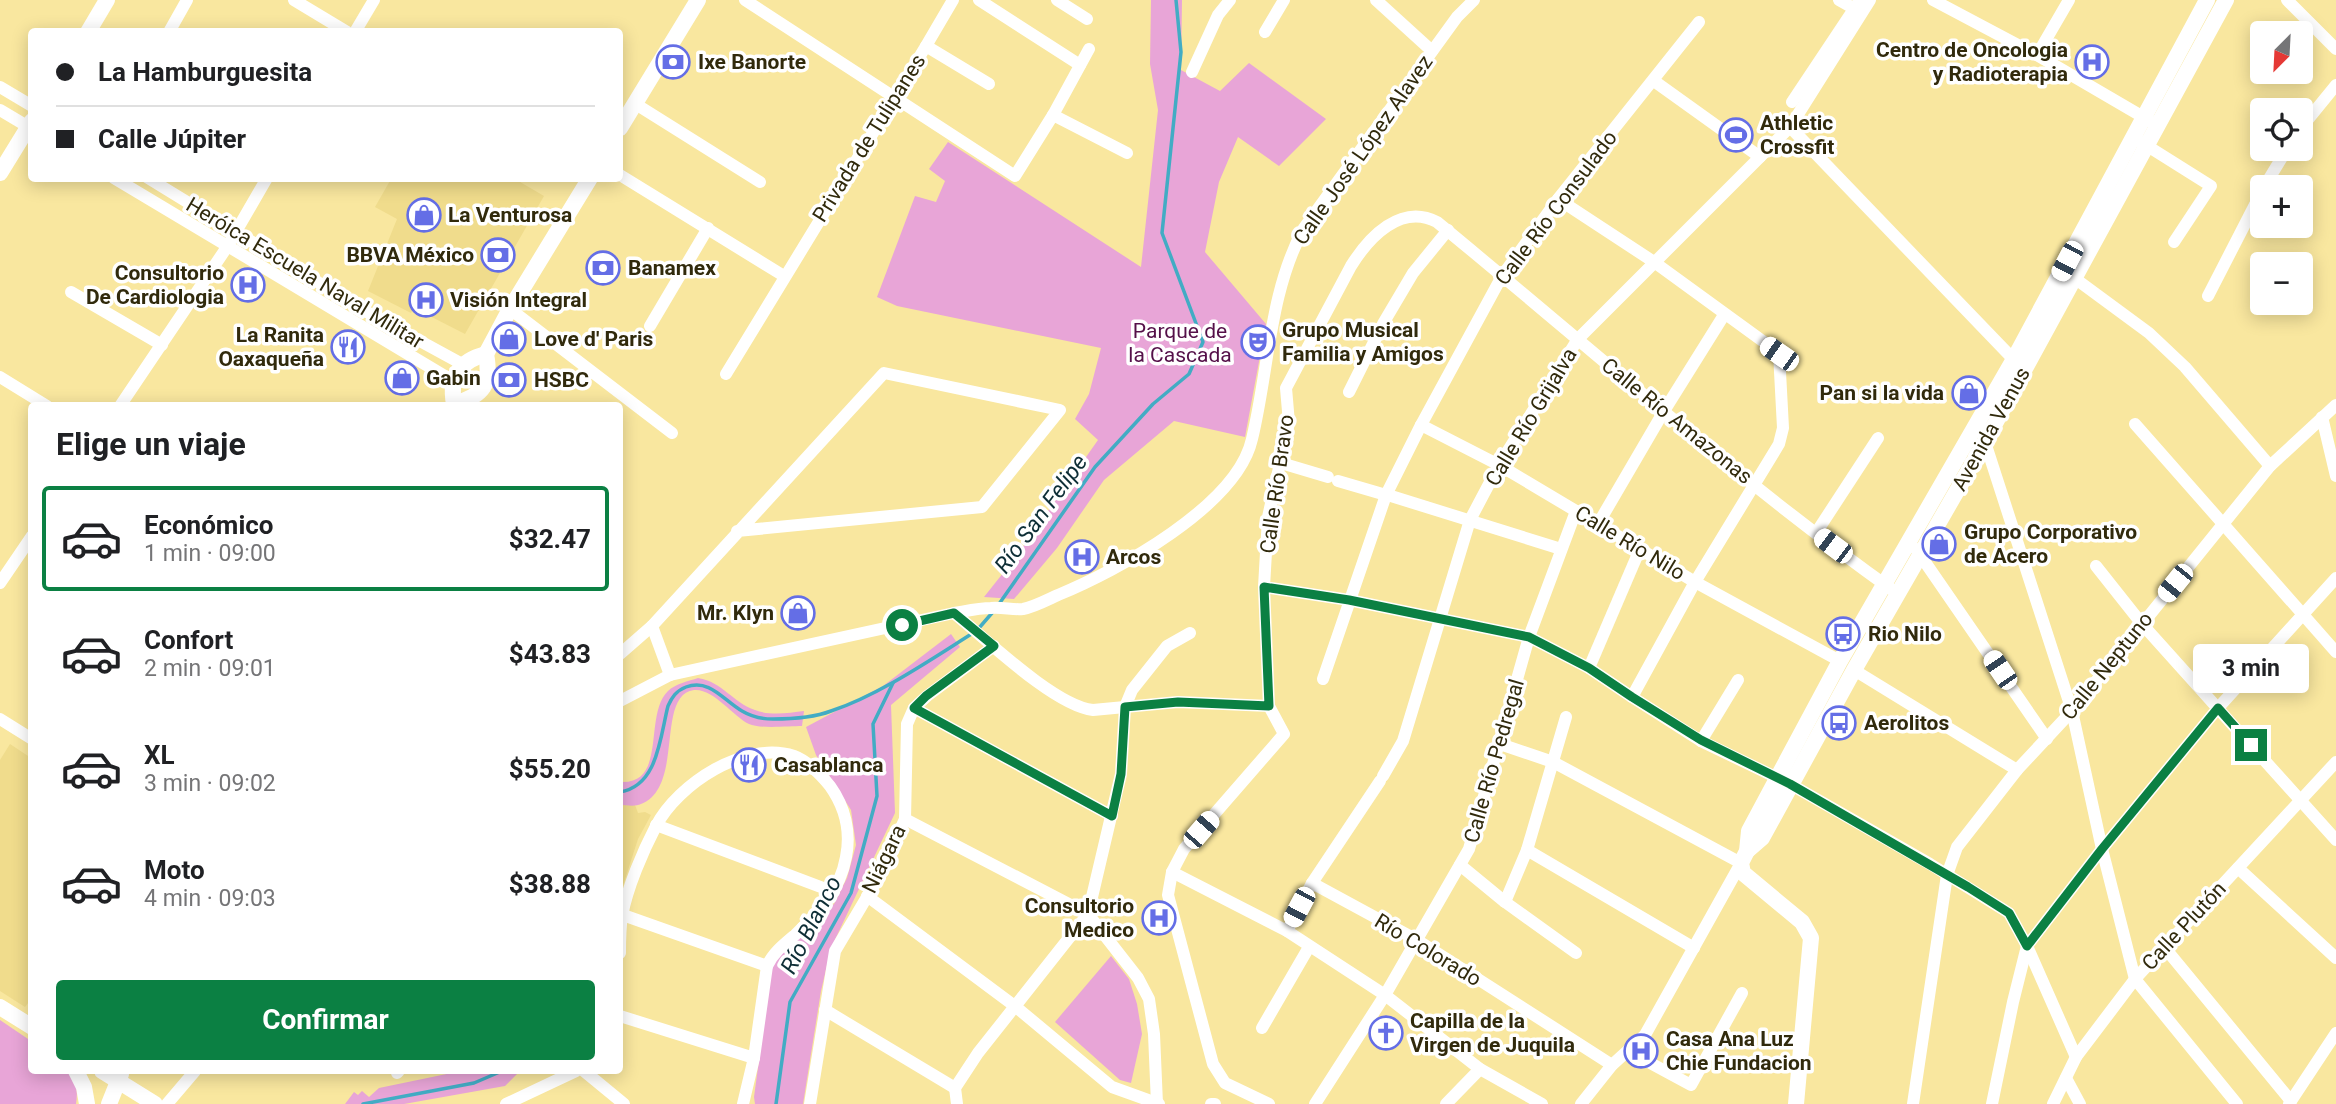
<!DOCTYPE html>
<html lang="es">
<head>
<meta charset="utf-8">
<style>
	:root { --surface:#fff; --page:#f2f2f2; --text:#202124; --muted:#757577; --line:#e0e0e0; --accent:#0b8043 }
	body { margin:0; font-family:Roboto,sans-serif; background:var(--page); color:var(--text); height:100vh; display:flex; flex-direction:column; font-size:26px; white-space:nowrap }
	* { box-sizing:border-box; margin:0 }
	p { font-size:23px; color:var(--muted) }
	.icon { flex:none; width:38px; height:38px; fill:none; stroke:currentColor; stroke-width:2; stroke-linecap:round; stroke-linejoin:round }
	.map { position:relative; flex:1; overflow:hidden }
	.drawer { position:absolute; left:28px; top:402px; width:595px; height:672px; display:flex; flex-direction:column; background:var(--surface); border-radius:7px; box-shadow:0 4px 18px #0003 }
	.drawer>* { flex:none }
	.hud { position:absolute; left:28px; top:28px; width:595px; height:154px; border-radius:7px; box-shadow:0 4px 18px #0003; display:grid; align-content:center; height:154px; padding:0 28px; background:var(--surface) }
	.needle { width:46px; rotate:204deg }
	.buttons { position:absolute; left:2250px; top:21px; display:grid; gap:14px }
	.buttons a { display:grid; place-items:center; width:63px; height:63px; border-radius:7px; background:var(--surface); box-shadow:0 4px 18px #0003; font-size:35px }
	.end { position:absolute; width:32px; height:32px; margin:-16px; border:9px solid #0b8043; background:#fff; box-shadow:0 0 0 4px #fff }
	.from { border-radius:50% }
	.bubble { position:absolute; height:49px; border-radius:7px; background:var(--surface); box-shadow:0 4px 18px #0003; font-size:23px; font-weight:700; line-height:49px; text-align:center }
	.car { position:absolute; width:21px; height:42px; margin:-21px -10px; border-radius:9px; box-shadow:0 0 5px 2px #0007; background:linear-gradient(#fff 24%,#345 0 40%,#fff 0 76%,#345 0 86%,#fff 0) }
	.hud b { display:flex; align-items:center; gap:24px; height:66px; font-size:26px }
	.hud b+b { border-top:2px solid var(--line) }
	.hud i { width:18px; height:18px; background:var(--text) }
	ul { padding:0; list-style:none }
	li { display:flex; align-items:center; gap:21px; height:105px; margin:0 14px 10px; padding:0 14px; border:4px solid transparent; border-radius:7px }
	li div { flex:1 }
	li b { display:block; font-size:26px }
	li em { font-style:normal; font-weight:700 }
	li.active { border-color:var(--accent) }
	li>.icon { width:63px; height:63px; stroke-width:1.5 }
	h2 { padding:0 28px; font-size:32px; line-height:84px }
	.primary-button { display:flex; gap:14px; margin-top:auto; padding:14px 28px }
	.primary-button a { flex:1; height:80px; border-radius:7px; background:var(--accent); color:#fff; font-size:28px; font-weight:700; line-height:80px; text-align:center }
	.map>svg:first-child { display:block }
	.built { fill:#f0dc8c }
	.green { fill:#e8a5d7 }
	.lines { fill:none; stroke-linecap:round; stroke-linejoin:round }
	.stream { stroke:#42acc4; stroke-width:3.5 }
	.minor { stroke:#fff; stroke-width:12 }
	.major { stroke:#fff; stroke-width:16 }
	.route { stroke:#0b8043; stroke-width:9 }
	.labels { text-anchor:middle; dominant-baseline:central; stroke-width:7; stroke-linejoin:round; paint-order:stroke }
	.poi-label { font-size:21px; font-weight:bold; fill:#312a0c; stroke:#fff; text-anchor:start }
	.street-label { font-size:21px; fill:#312a0c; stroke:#fff }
	.park-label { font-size:21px; fill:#551049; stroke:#fff }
	.water-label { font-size:23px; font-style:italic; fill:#0e2e36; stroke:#fff }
</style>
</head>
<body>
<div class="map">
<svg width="2336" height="1104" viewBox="0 0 2336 1104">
	<rect width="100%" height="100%" fill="#f9e79f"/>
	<g class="built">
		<path d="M391,179H515L544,196L465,334L414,308L411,313L368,291L397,219L375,207Z"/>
		<path d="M10,744L31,758L32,998L25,1007L0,991V760Z"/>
		<path d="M620,805H635L638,813L645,812L651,815L638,839L620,895Z"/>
	</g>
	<g class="green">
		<path d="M1151,0H1182L1181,70L1220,91L1249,63L1326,119L1279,166L1238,137L1219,182L1205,252L1266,324L1245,437L1174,421L1104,480L1057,548L1014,599L984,597L1015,558L1098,440L1075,419L1089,394L1101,348L897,306L877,297L915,196L936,202L945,181L929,169L948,142L1141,267L1158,110L1150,64Z"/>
		<path d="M951,634L960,647L891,705L895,813L831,948L821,991L803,1104H755L754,1097L773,957L834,904L847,878L856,845L851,810L816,755L806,727L883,686Z"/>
		<path d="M698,678C723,682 733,703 755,710C770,716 789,713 804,711L802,726C789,726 759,729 749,724C733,716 713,688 694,690C655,695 685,787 641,804C635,807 626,805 620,805V782C668,785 643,715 668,691C675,684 689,681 698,678Z"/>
		<path d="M1111,956L1129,979L1137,1004L1142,1034L1131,1083L1120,1080L1055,1022Z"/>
		<path d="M0,1020L31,1041L32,1071H68C77,1080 78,1092 76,1104H0Z"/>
		<path d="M461,1071H520L505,1086L404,1104H345L354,1092L358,1095L362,1091L369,1097L379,1088Z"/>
	</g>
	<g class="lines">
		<g class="stream">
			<path d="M999,604L1095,467L1153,404L1189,374L1203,342L1162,233L1181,52L1176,0"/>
			<path d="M979,628L992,613"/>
			<path d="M620,792C658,786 660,737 668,706C672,697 676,691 686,687C710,678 724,701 742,711C752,717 761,719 773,719C792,719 813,718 831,711C879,695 930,660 973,633"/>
			<path d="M363,1104L474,1083L502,1071"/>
			<path d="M776,1104L790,1002L851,893L877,796L873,724L893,683"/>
		</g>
		<g class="minor">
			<path d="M294,0L347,32"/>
			<path d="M745,0L1015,176L1053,115L1089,49"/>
			<path d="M979,0L1080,65"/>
			<path d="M1057,0L1087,19"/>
			<path d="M1376,0L1432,51"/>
			<path d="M1839,0L1855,9"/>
			<path d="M1933,0L2037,55L2150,121"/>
			<path d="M2287,0L2336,49"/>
			<path d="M169,32L187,0"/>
			<path d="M355,32L374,0"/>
			<path d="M1265,32L1284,0"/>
			<path d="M926,46L989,84"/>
			<path d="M2037,55L2069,0"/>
			<path d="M1192,72L1218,15L1230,0"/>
			<path d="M1654,81L1760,157"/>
			<path d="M0,87L32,106"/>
			<path d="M1792,102L1860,0"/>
			<path d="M634,103L760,182"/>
			<path d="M0,110L32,129"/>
			<path d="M1053,115L1127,153"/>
			<path d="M1790,127L2018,364"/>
			<path d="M2301,128L2336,85"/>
			<path d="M2141,142L2211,186L2174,242"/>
			<path d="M620,175L784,276"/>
			<path d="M114,178L453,381"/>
			<path d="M148,178L365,311L464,365"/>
			<path d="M2264,187L2287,149"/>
			<path d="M1558,199L1654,262L1779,353L1783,428L1779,444L1695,582L1632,697"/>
			<path d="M2073,277L2149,333L2185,367L2270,466"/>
			<path d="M71,292L162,345"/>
			<path d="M2208,296L2263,189"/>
			<path d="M510,309L672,433"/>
			<path d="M650,326L708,228"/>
			<path d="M726,374L926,46L953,0"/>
			<path d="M0,377L47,406"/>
			<path d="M1349,392L1384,322L1413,273L1448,230"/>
			<path d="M120,406L227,247L267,178"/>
			<path d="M2322,417L2336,476"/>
			<path d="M2135,424L2336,652"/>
			<path d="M1421,425L1499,465L1695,582L1840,661"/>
			<path d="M1985,442L2072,711L2102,849L2135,979L2237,1104"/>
			<path d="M1281,463L1328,477"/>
			<path d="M1338,481L1386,495"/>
			<path d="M1391,496L1561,549"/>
			<path d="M1598,524L1664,411L1724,315"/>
			<path d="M1816,533L1878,438"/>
			<path d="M1916,549L2047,739"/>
			<path d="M2096,566L2142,624L2336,840"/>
			<path d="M0,583L32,536"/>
			<path d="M1264,587L1349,600L1529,637L1589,668L1632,697L1701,741L1790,784L1930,864L2009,913L2027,946L2076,1057"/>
			<path d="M954,613C987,640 1055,706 1093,710L1178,702L1269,706"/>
			<path d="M652,626L670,675"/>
			<path d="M620,654L652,626L884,373L1060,410L982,507L737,531"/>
			<path d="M1589,668L1640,549"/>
			<path d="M1854,670L2017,770"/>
			<path d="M1323,679L1386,495L1421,425L1502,276L1558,199L1699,22"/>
			<path d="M620,701L670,675L954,613C966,611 979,608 991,608C1002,607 1013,610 1023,609C1034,607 1047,600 1058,595C1117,571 1237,506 1252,439C1269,369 1269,292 1304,228L1457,17L1474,0"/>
			<path d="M914,708L1112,816"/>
			<path d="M0,719L32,739"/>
			<path d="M1701,741L1738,680"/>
			<path d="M1500,744L1553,762L1741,863L1645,1035L1612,1065L1581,1104"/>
			<path d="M1383,776L1403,741L1470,520L1499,465L1578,339L1790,127L1870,0"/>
			<path d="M905,819L1088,914L1138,978L1149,999L1154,1034L1157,1104"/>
			<path d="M656,825L834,892"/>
			<path d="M1527,850L1694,948"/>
			<path d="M1460,865L1505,902L1576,953"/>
			<path d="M2238,868L2336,958"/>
			<path d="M1172,872L1287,931L1385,995L1480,1069L1542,1104"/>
			<path d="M1312,883L1417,940L1612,1065"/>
			<path d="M867,896L1016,1007L1112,1087L1159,1104"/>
			<path d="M1505,902L1527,850L1566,717"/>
			<path d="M623,915L767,966"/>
			<path d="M1287,931L1312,883L1380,781"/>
			<path d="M2165,948L2291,1101"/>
			<path d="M620,953C620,941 620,928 622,916C627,888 643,851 656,826C678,784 745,740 794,756C808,761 821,775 830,786C845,807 851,832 846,857C840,891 819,912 795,935C783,945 773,953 767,966L754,1058L743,1104"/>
			<path d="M825,1010L955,1088"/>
			<path d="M620,1016L754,1058"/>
			<path d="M1262,1028L1309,947"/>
			<path d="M1628,1051L1691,1085L1742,993"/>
			<path d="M584,1071L624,1104"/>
			<path d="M397,1073L399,1071"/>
			<path d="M2066,1078L2080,1104"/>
			<path d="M167,1104L195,1071"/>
			<path d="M506,1104L576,1071"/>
			<path d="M810,1104L835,951L877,880L905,819L907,724L914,708L927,696L994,646"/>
			<path d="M957,1104L955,1088L978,1053L1088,914L1121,774L1125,707L1132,690L1167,646L1190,633"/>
			<path d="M1211,1104H1215"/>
			<path d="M1269,1104L1225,1083L1213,1064L1168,895L1172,872L1184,849L1284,734L1269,706L1264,587L1268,517L1289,423L1286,388L1351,266C1369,237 1401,203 1437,222C1587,345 1733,476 1891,589"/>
			<path d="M1315,1104L1385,995L1469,849L1529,637L1576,511"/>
			<path d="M1446,1104L1480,1069"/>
			<path d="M1913,1104L1947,875L1957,847L2017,770L2072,711L2270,466L2336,405"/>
			<path d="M1992,1104L2013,1002L2027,946L2102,849L2218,708L2336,578"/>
			<path d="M2053,1104L2076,1057L2135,979L2336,762"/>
			<path d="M2289,1104L2336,1033"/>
		</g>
		<g class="major">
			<path d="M88,32L107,0"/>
			<path d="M620,128L698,0"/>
			<path d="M0,173L32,121"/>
			<path d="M486,354L510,309L590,178"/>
			<path d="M454,404C483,396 492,384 486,354"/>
			<path d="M454,404C449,377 459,361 486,354"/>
			<path d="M1747,851L1762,838L1854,670L1985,442L2226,0"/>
			<path d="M0,1007L32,1027"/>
			<path d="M76,1071L84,1087L87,1104"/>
			<path d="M102,1071L155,1104"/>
			<path d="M109,1104L121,1074"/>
			<path d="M1796,1104L1811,938L1802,922L1743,873L1741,863L1747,851L1749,831L1840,661L2014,359L2207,0"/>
		</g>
	</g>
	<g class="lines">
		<path class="route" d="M902,625L954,613L994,646L926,696L914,708L1112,816L1121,774L1125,707L1178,702L1269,706L1264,587L1349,600L1529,637L1589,668L1632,697L1701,740L1790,784L1968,887L2009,913L2027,946L2102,849L2218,708L2251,745"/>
	</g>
	<defs>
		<symbol id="bank-ring" viewBox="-11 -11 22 22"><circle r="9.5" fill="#fff" stroke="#646ee6" stroke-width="1.5"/><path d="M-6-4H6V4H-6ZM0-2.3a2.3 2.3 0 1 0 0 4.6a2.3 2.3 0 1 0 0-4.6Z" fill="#646ee6"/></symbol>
		<symbol id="hospital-ring" viewBox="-11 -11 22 22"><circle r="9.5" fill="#fff" stroke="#646ee6" stroke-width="1.5"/><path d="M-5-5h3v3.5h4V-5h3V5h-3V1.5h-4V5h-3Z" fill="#646ee6"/></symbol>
		<symbol id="stadium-ring" viewBox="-11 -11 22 22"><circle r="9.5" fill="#fff" stroke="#646ee6" stroke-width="1.5"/><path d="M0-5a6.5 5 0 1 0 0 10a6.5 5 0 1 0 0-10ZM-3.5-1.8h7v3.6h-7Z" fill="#646ee6"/></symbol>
		<symbol id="shop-ring" viewBox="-11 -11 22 22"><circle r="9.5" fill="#fff" stroke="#646ee6" stroke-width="1.5"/><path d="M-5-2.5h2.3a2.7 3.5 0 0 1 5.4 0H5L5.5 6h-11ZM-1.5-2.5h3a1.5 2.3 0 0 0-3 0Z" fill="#646ee6"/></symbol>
		<symbol id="theatre-ring" viewBox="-11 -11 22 22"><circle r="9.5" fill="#fff" stroke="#646ee6" stroke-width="1.5"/><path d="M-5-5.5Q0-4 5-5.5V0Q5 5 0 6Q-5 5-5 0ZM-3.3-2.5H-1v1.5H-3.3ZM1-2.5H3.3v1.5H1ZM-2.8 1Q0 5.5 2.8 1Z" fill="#646ee6"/></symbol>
		<symbol id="restaurant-ring" viewBox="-11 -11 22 22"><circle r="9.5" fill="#fff" stroke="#646ee6" stroke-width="1.5"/><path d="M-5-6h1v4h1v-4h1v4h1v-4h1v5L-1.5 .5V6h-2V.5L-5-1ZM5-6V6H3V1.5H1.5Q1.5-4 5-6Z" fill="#646ee6"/></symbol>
		<symbol id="bus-ring" viewBox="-11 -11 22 22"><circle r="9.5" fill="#fff" stroke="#646ee6" stroke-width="1.5"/><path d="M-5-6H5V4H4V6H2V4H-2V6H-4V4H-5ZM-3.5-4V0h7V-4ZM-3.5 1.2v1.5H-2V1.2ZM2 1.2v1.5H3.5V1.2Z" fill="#646ee6"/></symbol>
		<symbol id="church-ring" viewBox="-11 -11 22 22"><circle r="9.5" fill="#fff" stroke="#646ee6" stroke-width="1.5"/><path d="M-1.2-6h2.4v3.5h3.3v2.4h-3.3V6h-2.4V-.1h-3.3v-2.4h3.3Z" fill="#646ee6"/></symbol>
	</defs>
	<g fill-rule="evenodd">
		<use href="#bank-ring" x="654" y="43" width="38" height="38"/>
		<use href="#hospital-ring" x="2073" y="43" width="38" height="38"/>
		<use href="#stadium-ring" x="1717" y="116" width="38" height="38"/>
		<use href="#shop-ring" x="405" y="196" width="38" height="38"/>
		<use href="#bank-ring" x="479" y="236" width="38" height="38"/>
		<use href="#bank-ring" x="584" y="249" width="38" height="38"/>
		<use href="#hospital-ring" x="229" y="266" width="38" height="38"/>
		<use href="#hospital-ring" x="407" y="281" width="38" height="38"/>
		<use href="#shop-ring" x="490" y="320" width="38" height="38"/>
		<use href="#theatre-ring" x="1239" y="323" width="38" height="38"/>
		<use href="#restaurant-ring" x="329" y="328" width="38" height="38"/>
		<use href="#shop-ring" x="383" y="359" width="38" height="38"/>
		<use href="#bank-ring" x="490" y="361" width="38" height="38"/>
		<use href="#shop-ring" x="1950" y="374" width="38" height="38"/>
		<use href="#shop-ring" x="1920" y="525" width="38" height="38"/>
		<use href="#hospital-ring" x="1063" y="538" width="38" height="38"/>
		<use href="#shop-ring" x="779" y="594" width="38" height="38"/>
		<use href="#bus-ring" x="1824" y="615" width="38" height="38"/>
		<use href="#bus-ring" x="1820" y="704" width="38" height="38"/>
		<use href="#restaurant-ring" x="730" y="746" width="38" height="38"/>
		<use href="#hospital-ring" x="1140" y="899" width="38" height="38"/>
		<use href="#church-ring" x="1367" y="1014" width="38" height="38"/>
		<use href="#hospital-ring" x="1622" y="1032" width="38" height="38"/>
	</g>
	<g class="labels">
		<g class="poi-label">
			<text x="2068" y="50" text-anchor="end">Centro de Oncologia<tspan x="2068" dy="24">y Radioterapia</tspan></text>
			<text x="698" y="62">Ixe Banorte</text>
			<text x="1760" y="123">Athletic<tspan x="1760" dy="24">Crossfit</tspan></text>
			<text x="448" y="215">La Venturosa</text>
			<text x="474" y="255" text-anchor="end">BBVA México</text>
			<text x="628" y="268">Banamex</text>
			<text x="224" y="273" text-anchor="end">Consultorio<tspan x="224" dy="24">De Cardiologia</tspan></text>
			<text x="450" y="300">Visión Integral</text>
			<text x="1282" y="330">Grupo Musical<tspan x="1282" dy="24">Familia y Amigos</tspan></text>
			<text x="324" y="335" text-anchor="end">La Ranita<tspan x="324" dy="24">Oaxaqueña</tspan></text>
			<text x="534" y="339">Love d' Paris</text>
			<text x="426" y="378">Gabin</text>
			<text x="534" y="380">HSBC</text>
			<text x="1944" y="393" text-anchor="end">Pan si la vida</text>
			<text x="1964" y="532">Grupo Corporativo<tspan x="1964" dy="24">de Acero</tspan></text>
			<text x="1106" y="557">Arcos</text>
			<text x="774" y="613" text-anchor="end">Mr. Klyn</text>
			<text x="1868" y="634">Rio Nilo</text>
			<text x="1864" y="723">Aerolitos</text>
			<text x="774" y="765">Casablanca</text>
			<text x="1134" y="906" text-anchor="end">Consultorio<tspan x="1134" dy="24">Medico</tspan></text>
			<text x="1410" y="1021">Capilla de la<tspan x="1410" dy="24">Virgen de Juquila</tspan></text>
			<text x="1666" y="1039">Casa Ana Luz<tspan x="1666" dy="24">Chie Fundacion</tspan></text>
		</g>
		<g class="street-label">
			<text transform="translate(869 138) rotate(-58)">Privada de Tulipanes</text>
			<text transform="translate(1363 150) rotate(-55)">Calle José López Alavez</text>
			<text transform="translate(1556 208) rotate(-53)">Calle Río Consulado</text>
			<text transform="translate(305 273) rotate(31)">Heróica Escuela Naval Militar</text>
			<text transform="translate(1531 417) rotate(-59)">Calle Río Grijalva</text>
			<text transform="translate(1677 421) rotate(39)">Calle Río Amazonas</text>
			<text transform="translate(1991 429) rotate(-61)">Avenida Venus</text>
			<text transform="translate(1277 484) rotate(-82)">Calle Río Bravo</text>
			<text transform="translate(1630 543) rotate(31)">Calle Río Nilo</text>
			<text transform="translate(2107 666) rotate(-51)">Calle Neptuno</text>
			<text transform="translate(1494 761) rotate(-74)">Calle Río Pedregal</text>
			<text transform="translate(884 859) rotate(-64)">Niágara</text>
			<text transform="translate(2184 926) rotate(-47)">Calle Plutón</text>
			<text transform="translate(1428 950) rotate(31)">Río Colorado</text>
		</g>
		<g class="park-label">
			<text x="1180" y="331">Parque de<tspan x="1180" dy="24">la Cascada</tspan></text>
		</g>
		<g class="water-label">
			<text transform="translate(1041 514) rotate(-54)">Río San Felipe</text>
			<text transform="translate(811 925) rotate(-63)">Río Blanco</text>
		</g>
	</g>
</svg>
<div class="buttons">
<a><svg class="needle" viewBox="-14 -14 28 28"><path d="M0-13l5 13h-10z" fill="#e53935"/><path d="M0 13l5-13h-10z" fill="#757577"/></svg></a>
<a><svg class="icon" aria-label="locate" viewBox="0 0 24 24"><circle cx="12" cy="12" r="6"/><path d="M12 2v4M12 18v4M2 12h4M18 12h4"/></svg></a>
<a>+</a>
<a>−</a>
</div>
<i class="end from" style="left:902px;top:625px"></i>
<i class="end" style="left:2251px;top:745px"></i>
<div class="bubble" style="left:2193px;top:644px;width:116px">3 min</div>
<i class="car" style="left:2067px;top:261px;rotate:208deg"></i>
<i class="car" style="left:1779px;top:354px;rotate:305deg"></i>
<i class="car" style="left:1833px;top:546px;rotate:307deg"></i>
<i class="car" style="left:2175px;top:583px;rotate:219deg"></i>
<i class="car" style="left:2000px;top:670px;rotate:326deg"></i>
<i class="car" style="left:1201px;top:830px;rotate:41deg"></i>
<i class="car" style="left:1299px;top:907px;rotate:208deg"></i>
<div class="hud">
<b><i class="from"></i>La Hamburguesita</b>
<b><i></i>Calle Júpiter</b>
</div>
<section class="drawer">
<h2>Elige un viaje</h2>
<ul>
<li class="active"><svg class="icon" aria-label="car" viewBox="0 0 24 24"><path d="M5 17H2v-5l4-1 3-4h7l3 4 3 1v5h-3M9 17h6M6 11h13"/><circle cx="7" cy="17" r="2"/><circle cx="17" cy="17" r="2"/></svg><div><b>Económico</b><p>1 min · 09:00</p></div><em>$32.47</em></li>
<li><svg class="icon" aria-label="car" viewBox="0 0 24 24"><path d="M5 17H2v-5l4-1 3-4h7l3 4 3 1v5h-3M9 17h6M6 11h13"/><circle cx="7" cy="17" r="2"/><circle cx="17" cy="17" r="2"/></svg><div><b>Confort</b><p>2 min · 09:01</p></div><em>$43.83</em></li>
<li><svg class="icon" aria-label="car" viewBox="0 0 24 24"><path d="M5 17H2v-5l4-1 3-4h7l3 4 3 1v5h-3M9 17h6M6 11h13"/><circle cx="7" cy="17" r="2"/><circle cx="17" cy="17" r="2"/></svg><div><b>XL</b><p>3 min · 09:02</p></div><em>$55.20</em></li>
<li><svg class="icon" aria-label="car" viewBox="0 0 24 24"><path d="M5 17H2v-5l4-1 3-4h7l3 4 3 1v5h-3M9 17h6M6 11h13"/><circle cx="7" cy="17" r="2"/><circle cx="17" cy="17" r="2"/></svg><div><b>Moto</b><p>4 min · 09:03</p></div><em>$38.88</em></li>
</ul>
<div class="primary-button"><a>Confirmar</a></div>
</section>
</div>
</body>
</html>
